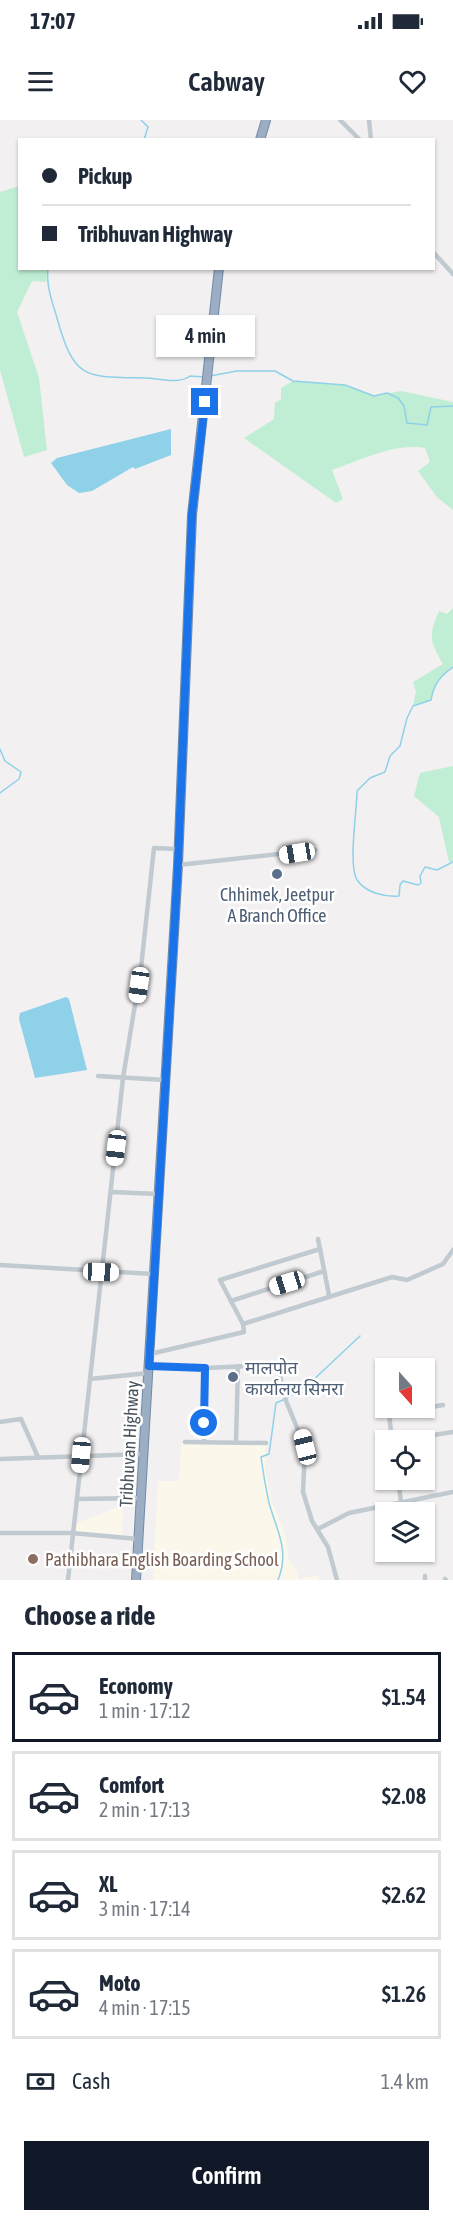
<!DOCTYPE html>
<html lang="en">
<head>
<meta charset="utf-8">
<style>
	:root { --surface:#fff; --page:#f6f6f7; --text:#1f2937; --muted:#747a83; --line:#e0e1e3; --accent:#111827 }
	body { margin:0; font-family:"Asap Condensed","Noto Sans Devanagari",sans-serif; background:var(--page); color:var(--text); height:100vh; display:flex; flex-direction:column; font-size:22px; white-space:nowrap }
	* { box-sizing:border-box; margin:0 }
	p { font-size:20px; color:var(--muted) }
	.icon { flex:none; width:33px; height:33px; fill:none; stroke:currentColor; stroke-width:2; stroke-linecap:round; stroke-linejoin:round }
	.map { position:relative; height:1460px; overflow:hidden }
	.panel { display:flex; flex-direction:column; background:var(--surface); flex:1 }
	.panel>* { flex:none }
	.top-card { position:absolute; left:18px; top:18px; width:417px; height:132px; border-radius:0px; box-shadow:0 2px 4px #0004; display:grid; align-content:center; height:132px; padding:0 24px; background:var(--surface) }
	.needle { width:39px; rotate:159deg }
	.fabs { position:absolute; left:375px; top:1238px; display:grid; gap:12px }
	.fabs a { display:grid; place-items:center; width:60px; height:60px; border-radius:0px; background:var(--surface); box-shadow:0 2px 4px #0004; font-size:30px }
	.end { position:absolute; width:27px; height:27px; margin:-14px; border:8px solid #1a73e8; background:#fff; box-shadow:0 0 0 3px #fff }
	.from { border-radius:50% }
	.bubble { position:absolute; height:42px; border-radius:0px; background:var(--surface); box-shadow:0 2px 4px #0004; font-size:20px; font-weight:600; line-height:42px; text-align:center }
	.car { position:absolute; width:18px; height:36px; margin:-18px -9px; border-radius:8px; box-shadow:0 0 4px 2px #0007; background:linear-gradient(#fff 24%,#345 0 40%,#fff 0 76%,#345 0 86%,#fff 0) }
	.top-card b { display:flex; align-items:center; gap:21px; height:57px; font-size:22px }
	.top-card b+b { border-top:2px solid var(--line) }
	.top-card i { width:15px; height:15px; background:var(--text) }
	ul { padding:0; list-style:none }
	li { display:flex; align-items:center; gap:18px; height:90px; margin:0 12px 9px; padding:0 12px; border:3px solid var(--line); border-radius:0px }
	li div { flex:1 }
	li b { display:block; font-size:22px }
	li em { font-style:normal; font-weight:600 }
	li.selected { border-color:var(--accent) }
	li>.icon { width:54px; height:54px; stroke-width:1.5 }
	h2 { padding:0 24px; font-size:27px; line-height:72px }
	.pay { display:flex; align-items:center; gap:15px; height:66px; padding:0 24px; font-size:22px }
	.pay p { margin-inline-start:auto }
	.button { display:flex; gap:12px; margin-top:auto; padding:12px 24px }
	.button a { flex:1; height:69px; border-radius:0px; background:var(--accent); color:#fff; font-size:24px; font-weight:600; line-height:69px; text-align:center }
	.status { display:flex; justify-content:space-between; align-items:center; height:42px; padding:0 30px; background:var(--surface); direction:ltr }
	.status svg { height:16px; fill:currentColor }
	header { display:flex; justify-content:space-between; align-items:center; height:78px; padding:0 24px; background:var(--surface); font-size:27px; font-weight:600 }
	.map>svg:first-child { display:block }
	.commercial { fill:#fbf7ea }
	.green { fill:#c0eed4 }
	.water { fill:#8ed1e9 }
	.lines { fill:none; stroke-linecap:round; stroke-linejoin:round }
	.stream { stroke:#8ed1e9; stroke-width:1.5 }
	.trunk-casing { stroke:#748aa8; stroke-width:10 }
	.minor { stroke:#c1c9d1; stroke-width:4.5 }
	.trunk { stroke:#9caec4; stroke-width:8 }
	.route { stroke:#1a73e8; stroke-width:8 }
	.service-dot { fill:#5c6f8a; stroke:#fff; stroke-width:2 }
	.education-dot { fill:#8d6e63; stroke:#fff; stroke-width:2 }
	.labels { text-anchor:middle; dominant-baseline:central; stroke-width:5; stroke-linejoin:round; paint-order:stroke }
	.service-label { font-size:18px; fill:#4e5e75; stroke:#fff }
	.street-label { font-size:18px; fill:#48525c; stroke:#fff }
	.education-label { font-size:18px; fill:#785e54; stroke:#fff; text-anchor:start }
</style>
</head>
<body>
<div class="status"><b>17:07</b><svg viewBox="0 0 49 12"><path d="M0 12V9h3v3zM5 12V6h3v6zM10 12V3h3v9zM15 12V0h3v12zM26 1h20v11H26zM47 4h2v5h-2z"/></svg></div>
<header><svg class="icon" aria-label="menu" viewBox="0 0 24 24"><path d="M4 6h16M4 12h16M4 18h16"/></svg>Cabway<svg class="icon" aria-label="heart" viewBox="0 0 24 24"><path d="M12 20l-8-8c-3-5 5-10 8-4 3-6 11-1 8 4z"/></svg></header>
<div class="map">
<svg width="453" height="1460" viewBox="0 0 453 1460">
	<rect width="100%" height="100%" fill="#f2f0f0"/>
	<g class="commercial">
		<path d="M204,1322L266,1324L265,1349L272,1382L286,1416L288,1438L296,1449L299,1459L319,1455V1460H153L158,1361H179L181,1323Z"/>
		<path d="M123,1385L122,1418L72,1413L74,1404Z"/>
	</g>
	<g class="green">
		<path d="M19,66L20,148L48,149L46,162L32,161L17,192L39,258L47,330L24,337L0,250V72Z"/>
		<path d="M293,261L345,265L374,276L401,271L453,282V390L437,377L418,351L430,342L425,328C394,323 361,340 332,350L343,379L336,383L244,318L274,299L275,283L281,279V268Z"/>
		<path d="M453,488V547C441,556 434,564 431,580L413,586L416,571L413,562L443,544C430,521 428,516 439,491L447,494Z"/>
		<path d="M453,646V742H449L439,697L414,676L420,653Z"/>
	</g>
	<g class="water">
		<path d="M171,309V335L135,349L133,347L92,371L79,373L67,365L51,343L57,338Z"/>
		<path d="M66,877L69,879L87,950L35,958L19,899L20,893Z"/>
	</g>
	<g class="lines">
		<g class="stream">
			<path d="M141,0L148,7L144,20"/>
			<path d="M48,148C46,166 52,181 57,198C74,260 85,257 145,258C159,258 178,265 190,256L205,257"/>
			<path d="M210,256L237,251H275L293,261L345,265L374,276L387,273L398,278L404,286L407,303L427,305L431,287L453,286"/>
			<path d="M453,547C440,556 434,564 431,580L413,586L407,598L400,626L390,636L385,652L370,658L357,671C357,691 348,744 357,760C366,773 385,777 399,776L400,765L403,761L418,765L421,763L420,756L425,747L437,750L453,742"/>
			<path d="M0,629L5,641L21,652L19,659L0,673"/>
			<path d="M287,1278L310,1263L360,1216"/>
			<path d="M278,1460C290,1431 277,1411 269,1383C266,1369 263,1352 261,1337L269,1334L276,1283L283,1280"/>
		</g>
		<defs>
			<g id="trunk">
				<path d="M260,20L266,0"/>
				<path d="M136,1460L178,745L192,395L219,148"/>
			</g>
		</defs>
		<use href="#trunk" class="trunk-casing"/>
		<g class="minor">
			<path d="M340,0L360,20"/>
			<path d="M369,0L371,20"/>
			<path d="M434,133L453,154"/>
			<path d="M178,745L315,730"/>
			<path d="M98,956L165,960"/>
			<path d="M111,1072L159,1074"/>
			<path d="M318,1119L329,1175"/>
			<path d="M0,1145L153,1154"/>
			<path d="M231,1181L324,1151"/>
			<path d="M243,1204L220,1160L320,1129"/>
			<path d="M150,1234L244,1212L243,1204L392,1157L407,1160L443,1144L453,1130"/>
			<path d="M149,1246L205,1248L273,1245L279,1249L284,1276L305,1327L303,1372L312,1401L328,1427L337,1460"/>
			<path d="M90,1259L148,1253"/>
			<path d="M0,1302L21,1299L38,1337"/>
			<path d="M392,1320L389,1294L443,1285"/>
			<path d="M401,1320L453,1312"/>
			<path d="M185,1322L266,1323"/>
			<path d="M204,1322L205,1248"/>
			<path d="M236,1322L238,1246"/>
			<path d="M0,1339L143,1334"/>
			<path d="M398,1359L401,1382"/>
			<path d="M77,1379L141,1378"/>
			<path d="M318,1409L349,1393L453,1372"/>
			<path d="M0,1413H72L138,1419"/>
			<path d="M445,1459L446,1460"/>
			<path d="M68,1460L123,958L141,848L154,728L178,729"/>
			<path d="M425,1460V1456"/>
		</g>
		<use href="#trunk" class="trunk"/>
	</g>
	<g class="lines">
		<path class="route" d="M204,1303L205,1248L149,1246L178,745L192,394L205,282"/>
	</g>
	<g class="service-dot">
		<circle cx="277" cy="754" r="6"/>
		<circle cx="233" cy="1257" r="6"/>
	</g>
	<circle class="education-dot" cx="33" cy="1439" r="6"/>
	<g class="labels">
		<g class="service-label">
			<text x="277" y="774">Chhimek, Jeetpur<tspan x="277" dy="21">A Branch Office</tspan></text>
			<text x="245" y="1247" text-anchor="start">मालपोत<tspan x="245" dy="21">कार्यालय सिमरा</tspan></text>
		</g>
		<g class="street-label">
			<text transform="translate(129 1324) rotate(-87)">Tribhuvan Highway</text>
		</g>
		<g class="education-label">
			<text x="45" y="1439">Pathibhara English Boarding School</text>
		</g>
	</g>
</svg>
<div class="fabs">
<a><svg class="needle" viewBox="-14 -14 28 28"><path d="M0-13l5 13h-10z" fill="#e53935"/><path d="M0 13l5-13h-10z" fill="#747a83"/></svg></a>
<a><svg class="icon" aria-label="locate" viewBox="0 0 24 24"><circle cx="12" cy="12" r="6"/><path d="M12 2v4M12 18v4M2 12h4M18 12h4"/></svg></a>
<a><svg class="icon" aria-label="layers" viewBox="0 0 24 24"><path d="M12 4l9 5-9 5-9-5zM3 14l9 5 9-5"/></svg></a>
</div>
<i class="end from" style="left:204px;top:1303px"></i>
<i class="end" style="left:205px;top:282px"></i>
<div class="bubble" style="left:156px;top:195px;width:99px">4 min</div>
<i class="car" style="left:297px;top:733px;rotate:261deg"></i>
<i class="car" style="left:139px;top:865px;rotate:188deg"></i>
<i class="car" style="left:116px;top:1028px;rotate:187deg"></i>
<i class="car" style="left:101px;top:1152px;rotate:92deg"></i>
<i class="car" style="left:287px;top:1163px;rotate:253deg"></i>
<i class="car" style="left:305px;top:1327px;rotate:346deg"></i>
<i class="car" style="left:81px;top:1335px;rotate:185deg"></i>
<div class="top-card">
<b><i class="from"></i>Pickup</b>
<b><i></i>Tribhuvan Highway</b>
</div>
</div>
<section class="panel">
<h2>Choose a ride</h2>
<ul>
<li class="selected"><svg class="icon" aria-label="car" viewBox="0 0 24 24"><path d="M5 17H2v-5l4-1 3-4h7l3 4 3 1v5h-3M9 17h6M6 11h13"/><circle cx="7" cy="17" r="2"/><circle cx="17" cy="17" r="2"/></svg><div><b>Economy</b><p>1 min · 17:12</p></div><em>$1.54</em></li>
<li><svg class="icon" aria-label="car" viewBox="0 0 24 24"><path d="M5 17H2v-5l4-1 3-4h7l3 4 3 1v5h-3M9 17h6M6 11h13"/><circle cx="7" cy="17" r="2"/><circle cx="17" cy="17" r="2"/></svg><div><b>Comfort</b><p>2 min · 17:13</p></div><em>$2.08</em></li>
<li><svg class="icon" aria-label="car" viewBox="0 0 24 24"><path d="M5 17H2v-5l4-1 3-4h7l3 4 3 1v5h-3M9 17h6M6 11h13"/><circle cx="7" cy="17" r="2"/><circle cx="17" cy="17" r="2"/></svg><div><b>XL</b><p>3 min · 17:14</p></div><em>$2.62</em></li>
<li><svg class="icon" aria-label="car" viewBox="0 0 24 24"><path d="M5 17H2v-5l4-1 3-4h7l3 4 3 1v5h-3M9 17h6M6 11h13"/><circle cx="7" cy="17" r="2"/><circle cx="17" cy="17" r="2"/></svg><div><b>Moto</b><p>4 min · 17:15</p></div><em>$1.26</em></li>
</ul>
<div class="pay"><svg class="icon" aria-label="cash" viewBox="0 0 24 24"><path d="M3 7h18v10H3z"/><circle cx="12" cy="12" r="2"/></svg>Cash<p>1.4 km</p></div>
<div class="button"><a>Confirm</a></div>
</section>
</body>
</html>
